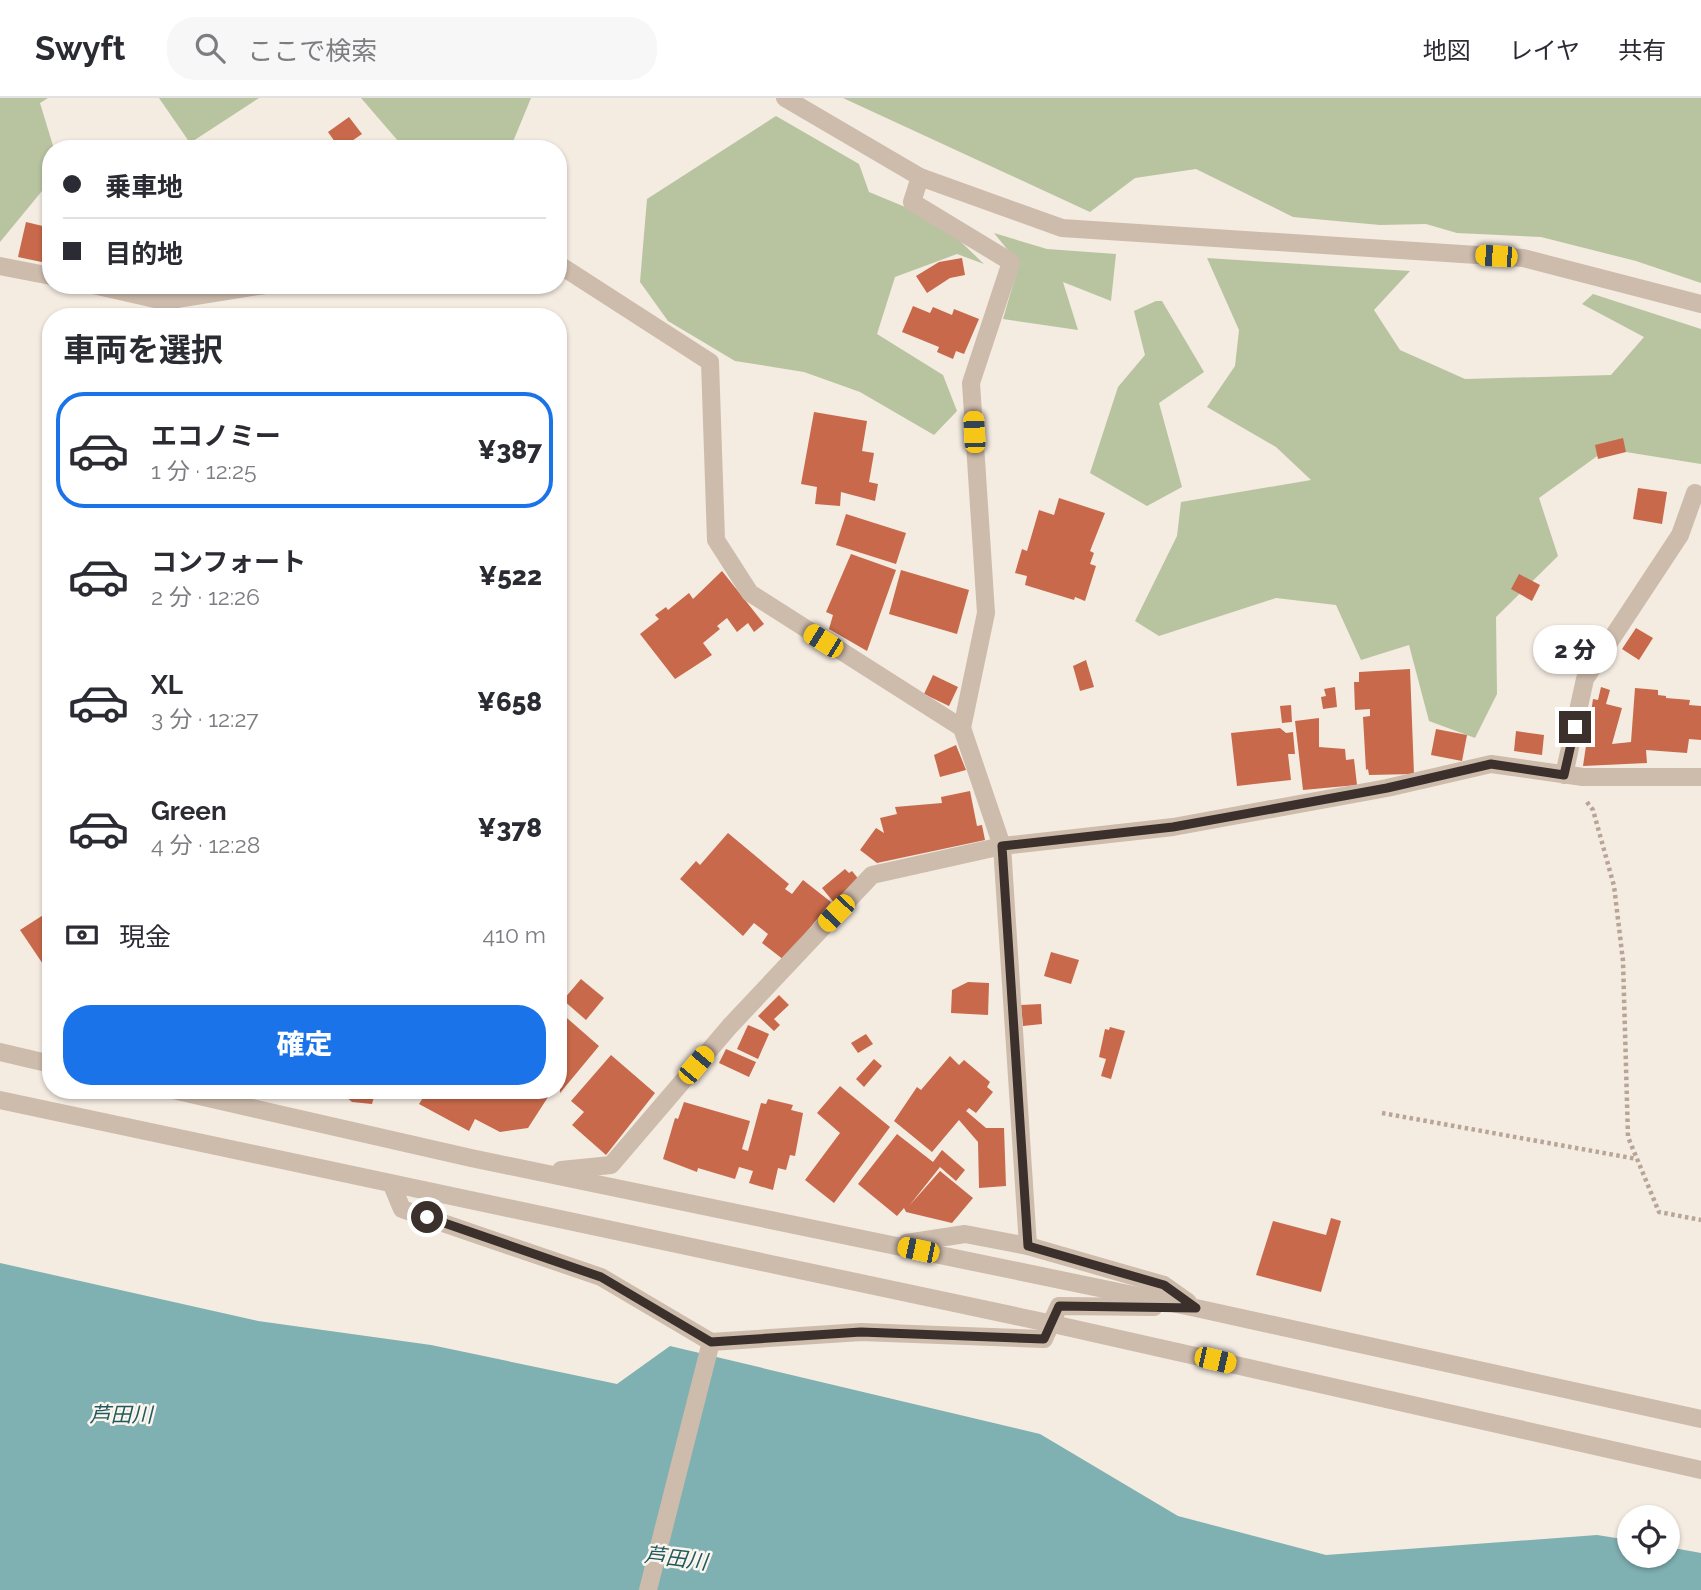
<!DOCTYPE html>
<html lang="ja">
<head>
<meta charset="utf-8">
<style>
	:root { --surface:#fff; --page:#f7f7f7; --text:#2b2b33; --muted:#7c7c81; --line:#e1e1e2; --accent:#1a73e8 }
	body { margin:0; font-family:Raleway,"Noto Sans JP",sans-serif; background:var(--page); color:var(--text); height:100vh; display:flex; flex-direction:column; font-size:26px; white-space:nowrap }
	* { box-sizing:border-box; margin:0 }
	p { font-size:23px; color:var(--muted) }
	.icon { flex:none; width:38px; height:38px; fill:none; stroke:currentColor; stroke-width:2; stroke-linecap:round; stroke-linejoin:round }
	.map { position:relative; flex:1; overflow:hidden }
	.details { position:absolute; left:42px; top:210px; width:525px; height:791px; display:flex; flex-direction:column; background:var(--surface); border-radius:28px; box-shadow:0 2px 5px #0004 }
	.details>* { flex:none }
	.top-card { position:absolute; left:42px; top:42px; width:525px; height:154px; border-radius:28px; box-shadow:0 2px 5px #0004; display:grid; align-content:center; height:154px; padding:0 21px; background:var(--surface) }
	.fabs { position:absolute; left:1617px; top:1407px; display:grid; gap:14px }
	.fabs a { display:grid; place-items:center; width:63px; height:63px; border-radius:50%; background:var(--surface); box-shadow:0 2px 5px #0004; font-size:35px }
	.end { position:absolute; width:32px; height:32px; margin:-16px; border:9px solid #3b302b; background:#fff; box-shadow:0 0 0 4px #fff }
	.from { border-radius:50% }
	.bubble { position:absolute; height:49px; border-radius:24px; background:var(--surface); box-shadow:0 2px 5px #0004; font-size:23px; font-weight:800; line-height:49px; text-align:center }
	.car { position:absolute; width:21px; height:42px; margin:-21px -10px; border-radius:9px; box-shadow:0 0 5px 2px #0007; background:linear-gradient(#f5c518 24%,#345 0 40%,#f5c518 0 76%,#345 0 86%,#f5c518 0) }
	.top-card b { display:flex; align-items:center; gap:24px; height:66px; font-size:26px }
	.top-card b+b { border-top:2px solid var(--line) }
	.top-card i { width:18px; height:18px; background:var(--text) }
	ul { padding:0; list-style:none }
	li { display:flex; align-items:center; gap:21px; height:116px; margin:0 14px 10px; padding:0 7px; border:4px solid transparent; border-radius:28px }
	li div { flex:1 }
	li b { display:block; font-size:26px }
	li em { font-style:normal; font-weight:800 }
	li.active { border-color:var(--accent) }
	li>.icon { width:63px; height:63px; stroke-width:1.5 }
	h2 { padding:0 21px; font-size:32px; line-height:84px }
	.pay { display:flex; align-items:center; gap:18px; height:77px; padding:0 21px; font-size:26px }
	.pay p { margin-inline-start:auto }
	.button { display:flex; gap:14px; margin-top:auto; padding:14px 21px }
	.button a { flex:1; height:80px; border-radius:28px; background:var(--accent); color:#fff; font-size:28px; font-weight:800; line-height:80px; text-align:center }
	header { display:flex; align-items:center; gap:42px; box-sizing:border-box; height:98px; padding:0 35px; background:var(--surface); border-bottom:2px solid var(--line) }
	header strong { font-size:33px }
	nav { display:flex; gap:38px; margin-inline-start:auto; font-size:24px }
	.search { width:490px; height:63px; background:var(--page); display:flex; align-items:center; gap:18px; box-sizing:border-box; padding:0 24px; border-radius:28px; color:var(--muted); font-size:26px }
	.map>svg:first-child { display:block }
	.green { fill:#b8c4a0 }
	.water { fill:#7fb0b2 }
	.building { fill:#c8694b }
	.lines { fill:none; stroke-linecap:round; stroke-linejoin:round }
	.path { stroke:#b9a596; stroke-width:4.5; stroke-dasharray:3.5 3.5; stroke-linecap:butt }
	.minor { stroke:#cdbbac; stroke-width:18 }
	.route { stroke:#3b302b; stroke-width:9 }
	.labels { text-anchor:middle; dominant-baseline:central; stroke-width:5; stroke-linejoin:round; paint-order:stroke }
	.water-label { font-size:21px; font-style:italic; fill:#1f5a5e; stroke:#fbf5ee }
</style>
</head>
<body>
<header>
<strong>Swyft</strong>
<div class="search"><svg class="icon" aria-label="search" viewBox="0 0 24 24"><circle cx="10" cy="10" r="6"/><path d="M15 15l6 6"/></svg>ここで検索</div>
<nav><a>地図</a><a>レイヤ</a><a>共有</a></nav>
</header>
<div class="map">
<svg width="1701" height="1492" viewBox="0 0 1701 1492">
	<rect width="100%" height="100%" fill="#f4ebe1"/>
	<g class="green">
		<path d="M0,0H48L40,5L54,51H51V82L0,144Z"/>
		<path d="M159,0H259L190,45Z"/>
		<path d="M361,0H531L510,51H405Z"/>
		<path d="M843,0H1701V185L1636,163L1541,139L1457,135L1426,126L1380,127L1293,119L1196,71L1135,80L1090,114Z"/>
		<path d="M776,18L859,66L869,94L939,123L984,166L957,156L895,179L877,236L943,277L957,313L934,337L860,294L804,274L735,263L668,223L640,184L647,101Z"/>
		<path d="M994,135L1047,151L1116,156L1111,203L1063,184L1078,232L1003,221L1019,166Z"/>
		<path d="M1207,160L1410,173L1374,212L1400,252L1465,281L1611,277L1644,239L1582,206L1593,196L1701,231V366L1607,351L1539,400L1558,458L1496,519L1497,596L1475,640L1429,623L1409,547L1361,562L1336,507L1276,500L1159,538L1135,523L1177,438L1181,404L1311,382L1276,349L1207,309L1235,268L1239,232Z"/>
		<path d="M1156,203H1162L1204,274L1159,305L1182,389L1147,408L1090,375L1118,289L1145,257L1134,213Z"/>
	</g>
	<path class="water" d="M0,1165L258,1223L431,1247L617,1286L670,1248L1040,1336L1178,1418L1326,1457L1597,1437L1629,1442V1458H1668V1449L1701,1455V1492H0Z"/>
	<g class="building">
		<path d="M349,19L362,36L340,51L328,34Z"/>
		<path d="M26,124L51,130V166L18,159Z"/>
		<path d="M962,160L965,177L950,180L927,195L916,178L939,164Z"/>
		<path d="M913,208L930,215L933,209L952,217L954,211L979,221L964,256L956,253L953,261L937,254L939,249L902,234Z"/>
		<path d="M814,314L867,323L862,353L874,355L869,384L878,386L875,403L841,394L840,408L815,406L817,389L801,386Z"/>
		<path d="M1623,340L1626,354L1598,361L1595,347Z"/>
		<path d="M1638,390L1667,394L1662,426L1633,421Z"/>
		<path d="M1059,400L1105,415L1090,453L1094,455L1090,466L1096,468L1085,503L1075,499L1074,502L1025,487L1027,478L1015,475L1022,451L1027,453L1039,412L1054,417Z"/>
		<path d="M846,416L906,435L896,466L836,447Z"/>
		<path d="M851,456L896,472L867,553L829,531L833,517L826,514Z"/>
		<path d="M901,472L969,492L957,536L889,516Z"/>
		<path d="M722,473L764,526L754,534L748,525L737,534L727,520L717,528L720,531L703,545L712,557L675,581L640,536L659,521L655,517L666,509L668,512L689,495L693,501Z"/>
		<path d="M1519,476L1540,487L1532,503L1511,491Z"/>
		<path d="M1636,530L1653,540L1639,562L1622,551Z"/>
		<path d="M1086,562L1094,589L1080,593L1073,568Z"/>
		<path d="M1410,571L1414,676L1369,677L1368,671L1366,672L1363,619L1370,618V611L1355,612L1354,584H1359V574Z"/>
		<path d="M933,577L958,589L949,608L924,596Z"/>
		<path d="M1335,589L1337,609L1323,611L1321,599L1326,598L1324,591Z"/>
		<path d="M1601,589L1610,592L1606,606L1622,610L1612,646L1631,644L1635,590L1658,592V597L1666,598V600L1690,602L1689,607L1701,608V642L1689,641L1687,655L1646,652L1647,665L1583,668L1593,601L1598,602Z"/>
		<path d="M1291,607L1292,624L1282,625L1280,608Z"/>
		<path d="M1319,620V649L1345,651L1346,662L1354,661L1357,687L1303,692L1295,623Z"/>
		<path d="M1280,630L1286,635L1293,634L1295,656H1288L1291,682L1237,688L1231,635Z"/>
		<path d="M1436,631L1467,637L1462,663L1431,657Z"/>
		<path d="M1516,633L1544,637L1542,657L1514,653Z"/>
		<path d="M956,647L966,672L940,679L934,657Z"/>
		<path d="M970,693L977,728L982,727L985,742L877,765L860,752L876,730L884,735L880,720L897,716L895,709L942,705L941,699Z"/>
		<path d="M728,735L789,786L785,791L792,796L803,782L831,804L784,862L762,845L768,836L754,825L743,838L680,781L696,763L700,767Z"/>
		<path d="M845,771L849,775L852,773L861,784L840,812L822,790Z"/>
		<path d="M51,812V878L20,832Z"/>
		<path d="M1051,854L1079,862L1071,886L1044,878Z"/>
		<path d="M581,881L604,900L586,922L563,902Z"/>
		<path d="M968,884L989,885L988,917L951,915L952,892Z"/>
		<path d="M779,897L789,907L774,921L780,927L774,933L758,918Z"/>
		<path d="M1041,906L1042,926L1023,928L1021,907Z"/>
		<path d="M560,914L599,948L560,995L558,917Z"/>
		<path d="M748,927L769,936L758,961L737,951Z"/>
		<path d="M1110,929L1125,933L1111,981L1101,978L1106,961L1099,959L1105,931L1109,932Z"/>
		<path d="M866,936L873,946L858,955L851,945Z"/>
		<path d="M726,951L756,964L749,979L719,965Z"/>
		<path d="M611,957L655,995L606,1057L572,1027L584,1014L571,1003Z"/>
		<path d="M950,958L959,967L964,962L990,984L987,989L993,994L976,1015L969,1010L966,1013L986,1030H1004L1006,1088L979,1090L978,1044L959,1022L932,1054L894,1023L917,989L921,992Z"/>
		<path d="M874,961L882,968L864,989L856,981Z"/>
		<path d="M840,988L890,1029L834,1105L805,1082L840,1035L817,1015Z"/>
		<path d="M338,992L375,995L372,1006L352,1004Z"/>
		<path d="M428,992H535L548,999L528,1030L500,1034L475,1021L469,1033L419,1006Z"/>
		<path d="M768,1001L793,1007L791,1012L803,1015L795,1058L790,1057L786,1072L778,1070L773,1092L749,1085L753,1073L739,1069L735,1081L698,1070L697,1074L663,1061L675,1020L678,1021L684,1004L750,1023L742,1051L748,1053L761,1005L766,1006Z"/>
		<path d="M897,1036L933,1064L942,1052L965,1072L956,1083L940,1069L909,1108L940,1073L973,1100L952,1125L906,1114L904,1110L897,1118L858,1086Z"/>
		<path d="M1331,1120L1341,1123L1321,1194L1256,1177L1273,1123L1326,1137Z"/>
	</g>
	<g class="lines">
		<g class="path">
			<path d="M1587,704L1593,712L1614,788L1623,863L1628,1039L1659,1114L1701,1122"/>
			<path d="M1382,1015L1637,1061"/>
		</g>
		<g class="minor">
			<path d="M785,0L920,79L1062,130L1523,160L1701,206"/>
			<path d="M920,79L912,104L1011,164L971,285L986,515L962,630"/>
			<path d="M558,166L710,264L716,442L750,495L962,630L1002,748L1028,1148"/>
			<path d="M0,168L51,178"/>
			<path d="M93,187L164,203L265,187"/>
			<path d="M1564,677L1585,581L1680,437L1695,395"/>
			<path d="M0,954L51,966"/>
			<path d="M173,992L471,1060L1196,1210L1701,1321"/>
			<path d="M0,1002L1053,1226L1701,1372"/>
			<path d="M561,1072L611,1067L730,928L872,777L1002,748L1173,729L1387,690L1491,666L1583,679H1701"/>
			<path d="M392,1087L402,1111L601,1179L711,1244L861,1234L1044,1241L1059,1208L1154,1209"/>
			<path d="M906,1145L965,1136L1028,1148L1164,1187L1188,1204"/>
			<path d="M648,1492L711,1244"/>
		</g>
	</g>
	<g class="lines">
		<path class="route" d="M427,1119L601,1179L711,1244L861,1234L1044,1241L1059,1208L1196,1210L1164,1187L1028,1148L1002,748L1173,729L1387,690L1491,666L1564,677L1575,629"/>
	</g>
	<g class="labels">
		<g class="water-label">
			<text x="121" y="1316">芦田川</text>
			<text transform="translate(676 1460) rotate(7)">芦田川</text>
		</g>
	</g>
</svg>
<div class="fabs">
<a><svg class="icon" aria-label="locate" viewBox="0 0 24 24"><circle cx="12" cy="12" r="6"/><path d="M12 2v4M12 18v4M2 12h4M18 12h4"/></svg></a>
</div>
<i class="end from" style="left:427px;top:1119px"></i>
<i class="end" style="left:1575px;top:629px"></i>
<div class="bubble" style="left:1533px;top:527px;width:84px">2 分</div>
<i class="car" style="left:1496px;top:158px;rotate:274deg"></i>
<i class="car" style="left:974px;top:334px;rotate:357deg"></i>
<i class="car" style="left:823px;top:543px;rotate:302deg"></i>
<i class="car" style="left:836px;top:815px;rotate:224deg"></i>
<i class="car" style="left:696px;top:967px;rotate:40deg"></i>
<i class="car" style="left:918px;top:1152px;rotate:282deg"></i>
<i class="car" style="left:1215px;top:1262px;rotate:103deg"></i>
<div class="top-card">
<b><i class="from"></i>乗車地</b>
<b><i></i>目的地</b>
</div>
<section class="details">
<h2>車両を選択</h2>
<ul>
<li class="active"><svg class="icon" aria-label="car" viewBox="0 0 24 24"><path d="M5 17H2v-5l4-1 3-4h7l3 4 3 1v5h-3M9 17h6M6 11h13"/><circle cx="7" cy="17" r="2"/><circle cx="17" cy="17" r="2"/></svg><div><b>エコノミー</b><p>1 分 · 12:25</p></div><em>¥387</em></li>
<li><svg class="icon" aria-label="car" viewBox="0 0 24 24"><path d="M5 17H2v-5l4-1 3-4h7l3 4 3 1v5h-3M9 17h6M6 11h13"/><circle cx="7" cy="17" r="2"/><circle cx="17" cy="17" r="2"/></svg><div><b>コンフォート</b><p>2 分 · 12:26</p></div><em>¥522</em></li>
<li><svg class="icon" aria-label="car" viewBox="0 0 24 24"><path d="M5 17H2v-5l4-1 3-4h7l3 4 3 1v5h-3M9 17h6M6 11h13"/><circle cx="7" cy="17" r="2"/><circle cx="17" cy="17" r="2"/></svg><div><b>XL</b><p>3 分 · 12:27</p></div><em>¥658</em></li>
<li><svg class="icon" aria-label="car" viewBox="0 0 24 24"><path d="M5 17H2v-5l4-1 3-4h7l3 4 3 1v5h-3M9 17h6M6 11h13"/><circle cx="7" cy="17" r="2"/><circle cx="17" cy="17" r="2"/></svg><div><b>Green</b><p>4 分 · 12:28</p></div><em>¥378</em></li>
</ul>
<div class="pay"><svg class="icon" aria-label="cash" viewBox="0 0 24 24"><path d="M3 7h18v10H3z"/><circle cx="12" cy="12" r="2"/></svg>現金<p>410 m</p></div>
<div class="button"><a>確定</a></div>
</section>
</div>
</body>
</html>
